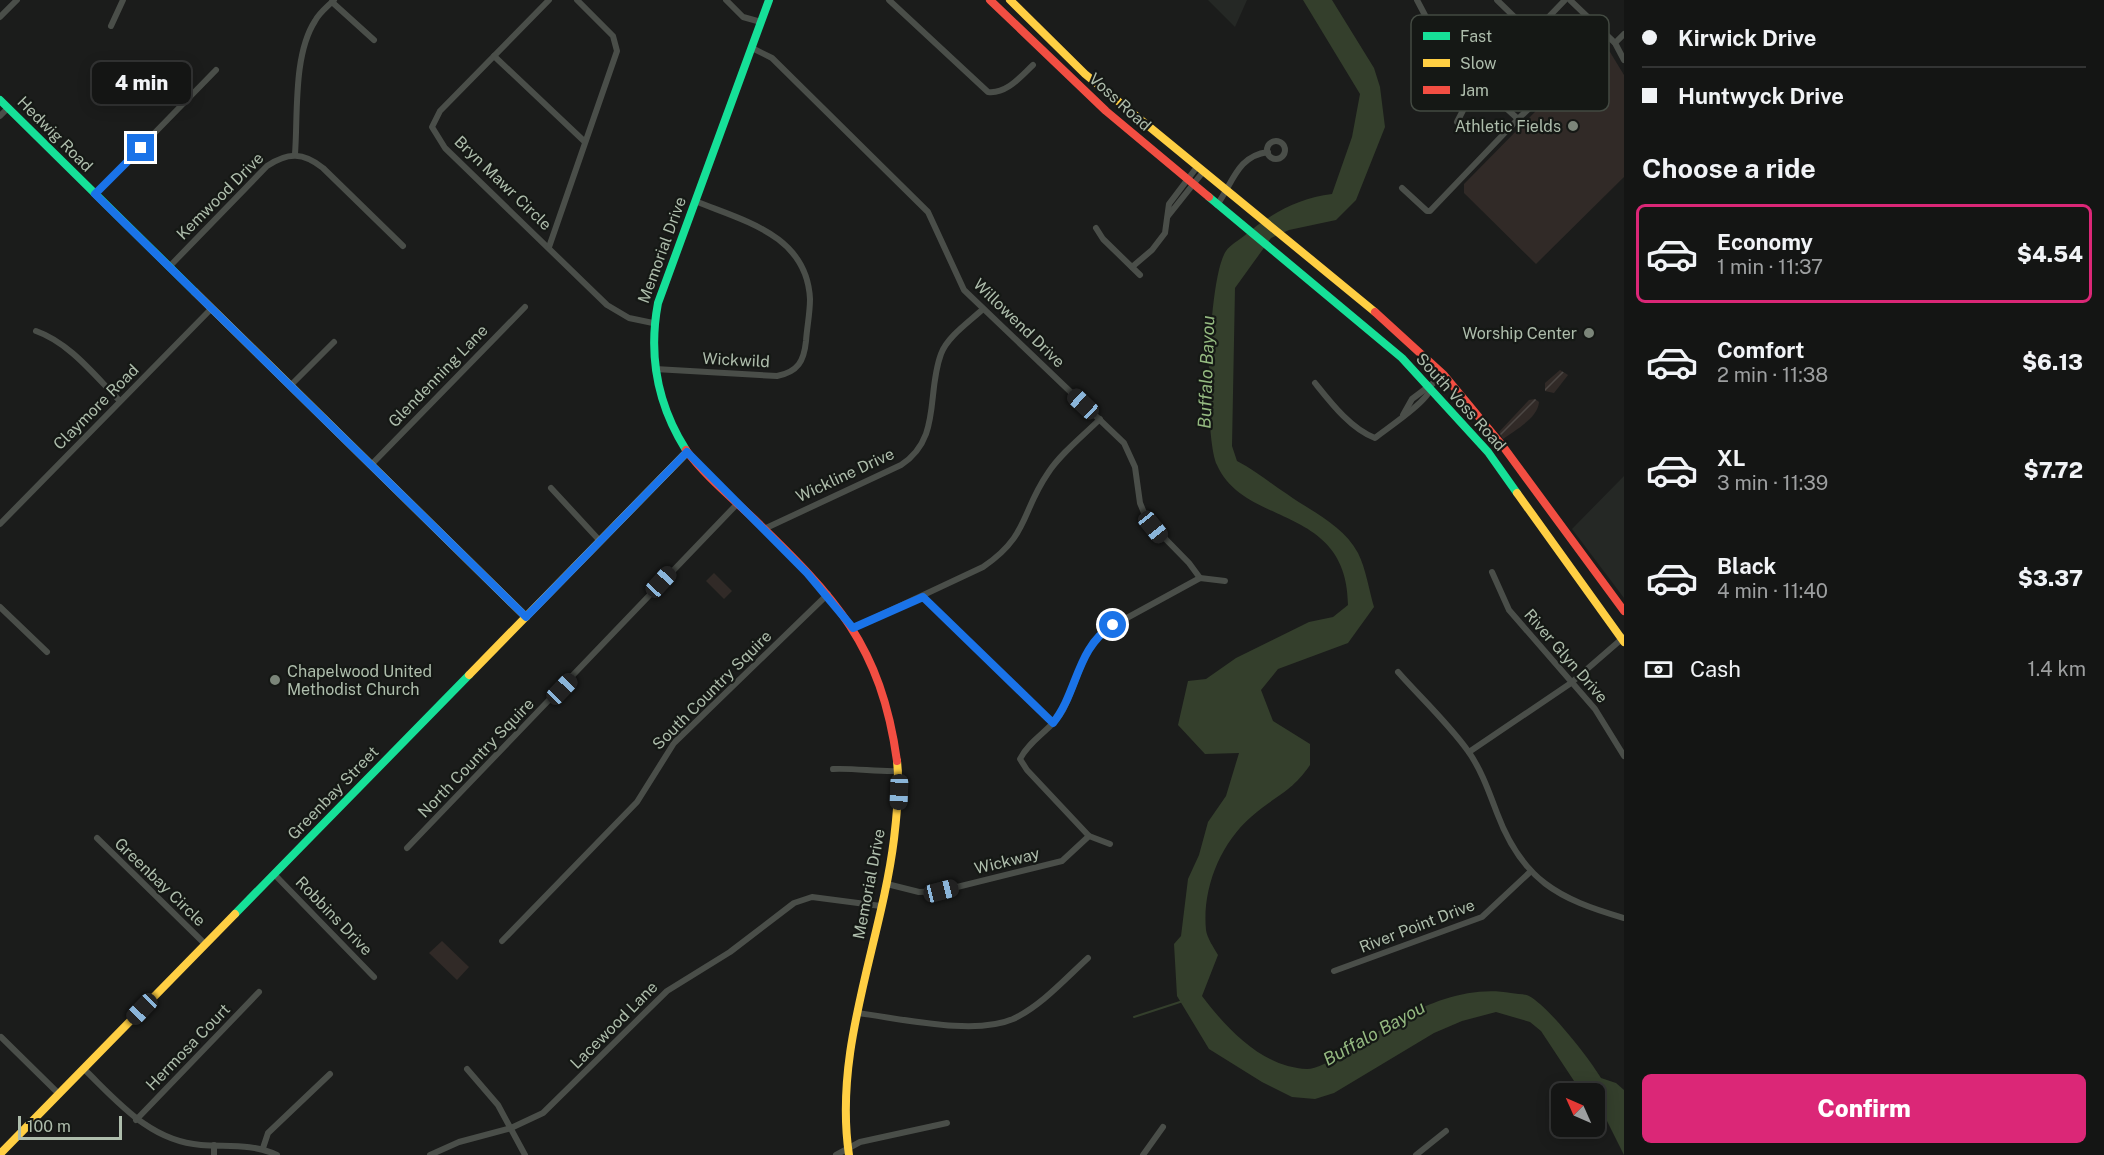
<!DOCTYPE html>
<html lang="en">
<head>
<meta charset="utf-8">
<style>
	:root { --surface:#141514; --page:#212222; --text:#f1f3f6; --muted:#9d9fa0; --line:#333434; --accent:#db2777 }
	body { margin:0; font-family:"Public Sans",sans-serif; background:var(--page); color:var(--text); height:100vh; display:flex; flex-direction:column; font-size:22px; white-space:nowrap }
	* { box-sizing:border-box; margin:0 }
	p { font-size:20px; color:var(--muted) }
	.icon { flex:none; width:33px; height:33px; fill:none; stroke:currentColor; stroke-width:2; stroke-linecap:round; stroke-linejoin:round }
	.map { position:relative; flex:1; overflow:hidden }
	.side { display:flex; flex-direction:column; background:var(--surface); width:480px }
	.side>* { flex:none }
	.banner { display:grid; align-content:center; height:132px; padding:0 18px; background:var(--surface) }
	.needle { width:39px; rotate:315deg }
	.tools { position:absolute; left:1551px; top:1083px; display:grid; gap:12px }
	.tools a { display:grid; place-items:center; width:54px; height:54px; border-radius:9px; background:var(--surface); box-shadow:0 3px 15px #0003,0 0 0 2px var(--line); font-size:30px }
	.scale { position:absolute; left:18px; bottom:15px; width:104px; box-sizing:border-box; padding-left:6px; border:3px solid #aebdac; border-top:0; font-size:16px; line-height:21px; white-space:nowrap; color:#aebdac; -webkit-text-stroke:4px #151815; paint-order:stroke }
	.end { position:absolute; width:27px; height:27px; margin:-14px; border:8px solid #1a73e8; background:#fff; box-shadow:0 0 0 3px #fff }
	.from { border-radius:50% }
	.bubble { position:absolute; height:42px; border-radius:9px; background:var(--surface); box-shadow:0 3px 15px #0003,0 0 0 2px var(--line); font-size:20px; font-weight:800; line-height:42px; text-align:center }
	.car { position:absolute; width:18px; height:36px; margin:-18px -9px; border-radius:8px; box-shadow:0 0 4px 2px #0007; background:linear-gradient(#222 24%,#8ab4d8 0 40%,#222 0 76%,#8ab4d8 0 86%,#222 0) }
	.banner b { display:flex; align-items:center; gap:21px; height:57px; font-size:22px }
	.banner b+b { border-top:2px solid var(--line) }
	.banner i { width:15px; height:15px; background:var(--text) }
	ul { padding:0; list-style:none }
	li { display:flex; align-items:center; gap:18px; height:99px; margin:0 12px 9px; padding:0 6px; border:3px solid transparent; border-radius:9px }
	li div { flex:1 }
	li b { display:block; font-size:22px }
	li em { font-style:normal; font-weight:800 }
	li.on { border-color:var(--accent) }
	li>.icon { width:54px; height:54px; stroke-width:1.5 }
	h2 { padding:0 18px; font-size:27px; line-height:72px }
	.pay { display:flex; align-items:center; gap:15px; height:66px; padding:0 18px; font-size:22px }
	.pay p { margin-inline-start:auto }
	.action { display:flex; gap:12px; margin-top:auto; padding:12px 18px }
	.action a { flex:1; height:69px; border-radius:9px; background:var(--accent); color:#fff; font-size:24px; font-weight:800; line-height:69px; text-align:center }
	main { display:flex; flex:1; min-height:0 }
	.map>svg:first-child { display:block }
	.built { fill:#252825 }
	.garden { fill:url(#garden-furrows) }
	.pitch { fill:#312a27 }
	.water { fill:#343f2c }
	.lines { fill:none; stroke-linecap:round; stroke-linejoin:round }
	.stream { stroke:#343f2c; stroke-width:2 }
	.street { stroke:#4a4e49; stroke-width:6 }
	.fast { stroke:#16e098; stroke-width:8 }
	.slow { stroke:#ffcf43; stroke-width:8 }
	.jam { stroke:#f24e42; stroke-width:8 }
	.route { stroke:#1a73e8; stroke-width:8 }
	.poi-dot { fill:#7b8579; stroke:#151815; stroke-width:2 }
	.labels { text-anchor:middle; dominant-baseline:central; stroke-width:4.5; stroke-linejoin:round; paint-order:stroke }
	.street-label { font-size:16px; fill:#aebdac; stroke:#151815 }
	.poi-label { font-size:16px; fill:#aebdac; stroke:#151815; text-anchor:end }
	.water-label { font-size:18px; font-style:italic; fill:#95ba81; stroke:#151815 }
	.key { fill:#151815; stroke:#434a42; stroke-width:1.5 }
	.key-label { font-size:16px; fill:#aebdac }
</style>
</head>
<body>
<main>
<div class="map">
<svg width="1624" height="1155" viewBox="0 0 1624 1155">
	<defs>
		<pattern id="garden-furrows" width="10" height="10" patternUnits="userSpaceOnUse" patternTransform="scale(1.5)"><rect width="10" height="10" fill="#312a27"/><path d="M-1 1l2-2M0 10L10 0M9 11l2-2" fill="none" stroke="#4c4744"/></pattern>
	</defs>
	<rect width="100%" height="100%" fill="#1b1c1b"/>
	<g class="built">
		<path d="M1208,0H1247L1235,27Z"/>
		<path d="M1624,476V598L1572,529Z"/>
	</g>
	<g class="garden">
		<path d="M1560,370L1568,375L1554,393L1545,391V383Z"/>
		<path d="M1535,399L1539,402C1538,418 1515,430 1503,439L1499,432L1529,400Z"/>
	</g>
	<g class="pitch">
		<path d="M1601,45L1610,52L1624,75V177L1536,264L1464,193V184Z"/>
		<path d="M714,573L732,591L724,599L706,581Z"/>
		<path d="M442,941L469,967L457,980L429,953Z"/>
	</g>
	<path class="water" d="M1303,0H1332L1374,68L1380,87L1385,127L1356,200L1336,220L1289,230L1271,238L1235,288L1232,446L1237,461C1256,471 1270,483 1287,494C1312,512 1343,525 1358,553C1366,569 1369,590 1374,607L1348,643L1278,669L1261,690L1273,721L1310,744V765C1290,794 1274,796 1251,817C1220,844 1202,889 1206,930C1207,938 1214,948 1218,955L1202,996C1227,1029 1262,1067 1307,1069C1325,1069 1363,1040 1379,1031C1418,1007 1464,985 1511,993C1517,994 1525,994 1529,996C1549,1007 1589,1058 1601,1078L1616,1083L1624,1090V1155L1605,1117L1595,1105L1594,1094L1584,1093L1578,1087L1541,1031L1530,1022L1496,1012L1462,1021L1434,1033L1334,1093L1315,1099L1292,1097L1262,1082L1209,1049L1177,996L1174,944L1181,936L1188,879L1199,855L1208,822L1226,796L1239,753L1205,754L1178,725L1188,681L1206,679L1236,658L1309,622L1333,617L1348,605C1347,504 1245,528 1217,465C1203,435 1208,277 1226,251C1230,245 1239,240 1244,236C1270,214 1298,198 1332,194L1352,137L1360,94Z"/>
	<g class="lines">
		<path class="stream" d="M1134,1017L1183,1001"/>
		<g class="street">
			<path d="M549,0L440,111L432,127L445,148L607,305L629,318L653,323"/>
			<path d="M726,0L743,17L761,22"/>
			<path d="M889,0L988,92C1007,94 1020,77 1033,65"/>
			<path d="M1417,0L1445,53L1468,89L1473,91L1482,86L1565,0"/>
			<path d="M1497,0L1532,34"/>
			<path d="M1570,0L1615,43L1624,60"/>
			<path d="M332,2L374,40"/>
			<path d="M0,17L17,0"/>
			<path d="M111,26L123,0"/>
			<path d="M1615,43L1624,34"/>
			<path d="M752,48L772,58L928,212L964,290L1124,443L1135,467L1140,503L1147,520L1189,563L1200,578"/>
			<path d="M494,56L585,142"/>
			<path d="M1482,86L1518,119"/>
			<path d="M0,116L8,108"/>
			<path d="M1457,122L1473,91"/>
			<circle cx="1276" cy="150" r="9"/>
			<path d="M295,154C298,115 293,55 315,21C319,13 327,7 334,0"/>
			<path d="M1402,188L1427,211H1430L1518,119L1606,35"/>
			<path d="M95,194L216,70"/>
			<path d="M1217,205C1233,183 1237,156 1268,152"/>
			<path d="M1168,216L1203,172"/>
			<path d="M1096,228L1103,239L1140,275"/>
			<path d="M549,247L617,51L613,36L577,0"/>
			<path d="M170,266L267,166C288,152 303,152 323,168L403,246"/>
			<path d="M1132,267L1152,250L1165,233L1169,204L1197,167"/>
			<path d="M36,331C70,343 95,376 120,401"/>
			<path d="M655,369L777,376C798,372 804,361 806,341C807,327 810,313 810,299C807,235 744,221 695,201"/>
			<path d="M1315,383C1331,403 1351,429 1375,438C1389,427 1427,402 1431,388"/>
			<path d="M290,386L334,342"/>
			<path d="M1403,415L1412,399L1444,375"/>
			<path d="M371,465L525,307"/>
			<path d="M551,488L600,541"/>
			<path d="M0,524L211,309"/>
			<path d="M764,529L901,465C942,438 926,394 941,354C947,337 969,322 983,309"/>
			<path d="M1492,572L1509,610L1595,709L1624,756"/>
			<path d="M923,597L1053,723"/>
			<path d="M0,607L47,652"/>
			<path d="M853,628L983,567C1029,536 1021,512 1048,473C1061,453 1083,436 1100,419"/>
			<path d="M1398,672C1421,698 1448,723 1468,751C1481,769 1489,792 1497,813C1522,880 1558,899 1624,918"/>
			<path d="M1469,752L1571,683L1624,637"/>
			<path d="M833,769C856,768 877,772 899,771"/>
			<path d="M97,838L205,944"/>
			<path d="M1110,844L1089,836L1027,770L1020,759C1030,739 1053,729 1063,710C1077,682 1081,655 1103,631L1200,578L1225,581"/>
			<path d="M407,848L738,503"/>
			<path d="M274,874L374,977"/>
			<path d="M887,884L919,892L941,891L1062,861L1089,836"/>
			<path d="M502,941L637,802L674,743L828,594"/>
			<path d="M1334,971L1482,917L1530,872"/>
			<path d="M857,1013C899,1018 974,1036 1013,1019C1041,1006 1065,979 1088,958"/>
			<path d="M1,1037L59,1094"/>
			<path d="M84,1069C119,1103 150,1141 201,1145C228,1147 251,1143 277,1155"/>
			<path d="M467,1069L498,1105L525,1155"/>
			<path d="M136,1120L259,992"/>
			<path d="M263,1148L268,1133L330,1074"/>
			<path d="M214,1155V1145"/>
			<path d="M430,1155L459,1142L511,1128L543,1113L667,991L730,952L794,903L812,897L881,906"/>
			<path d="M836,1155L860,1142L947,1123"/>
			<path d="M1143,1155L1163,1127"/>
			<path d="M1416,1155L1446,1131"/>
		</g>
		<g class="fast">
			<path d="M0,100L195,292"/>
			<path d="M1209,197L1402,358L1488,452L1517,493"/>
			<path d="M686,450C657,404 648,356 658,303L769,0"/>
			<path d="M235,914L469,675"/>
		</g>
		<g class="slow">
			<path d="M1010,0L1085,74L1375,312"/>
			<path d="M195,292L526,617"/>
			<path d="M1517,493L1624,642"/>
			<path d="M469,675L687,452"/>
			<path d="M0,1154L235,914"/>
			<path d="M849,1155C833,1048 881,944 894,839C897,814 900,786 897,761"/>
		</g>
		<g class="jam">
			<path d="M990,0L1106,111L1209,197"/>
			<path d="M1375,312L1444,375L1502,445L1624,611"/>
			<path d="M686,450C705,476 731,497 754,519C835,597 881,645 897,761"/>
		</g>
	</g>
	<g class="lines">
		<path class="route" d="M141,148L95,194L526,617L687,452L807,573L853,628L923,597L1053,723C1078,692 1076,648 1113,625"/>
	</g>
	<g class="poi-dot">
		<circle cx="1573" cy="126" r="6"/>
		<circle cx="1589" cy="333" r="6"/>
		<circle cx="275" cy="680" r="6"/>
	</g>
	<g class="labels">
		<g class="street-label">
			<text transform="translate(1120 102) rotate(42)">Voss Road</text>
			<text transform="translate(55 134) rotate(45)">Hedwig Road</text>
			<text transform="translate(503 183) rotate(44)">Bryn Mawr Circle</text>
			<text transform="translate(220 196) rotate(-45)">Kemwood Drive</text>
			<text transform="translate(662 250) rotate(-70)">Memorial Drive</text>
			<text transform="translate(1019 323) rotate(44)">Willowend Drive</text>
			<text transform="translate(736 360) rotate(3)">Wickwild</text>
			<text transform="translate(438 376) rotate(-46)">Glendenning Lane</text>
			<text transform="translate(1461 402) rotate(48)">South Voss Road</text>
			<text transform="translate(96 407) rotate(-45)">Claymore Road</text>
			<text transform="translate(845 475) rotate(-25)">Wickline Drive</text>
			<text transform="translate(1566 656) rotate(49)">River Glyn Drive</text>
			<text transform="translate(712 690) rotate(-45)">South Country Squire</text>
			<text transform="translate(476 758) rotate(-46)">North Country Squire</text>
			<text transform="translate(333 793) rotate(-46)">Greenbay Street</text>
			<text transform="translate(1007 861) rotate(-14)">Wickway</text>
			<text transform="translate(160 882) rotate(44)">Greenbay Circle</text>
			<text transform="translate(869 884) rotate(-79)">Memorial Drive</text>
			<text transform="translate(334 916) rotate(46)">Robbins Drive</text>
			<text transform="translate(1417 926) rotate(-21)">River Point Drive</text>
			<text transform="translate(614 1025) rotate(-45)">Lacewood Lane</text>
			<text transform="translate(188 1047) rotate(-46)">Hermosa Court</text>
		</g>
		<g class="poi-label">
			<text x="1561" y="126">Athletic Fields</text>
			<text x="1577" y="333">Worship Center</text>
			<text x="287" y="671" text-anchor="start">Chapelwood United<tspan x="287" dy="18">Methodist Church</tspan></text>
		</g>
		<g class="water-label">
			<text transform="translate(1206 372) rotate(-88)">Buffalo Bayou</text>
			<text transform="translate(1374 1033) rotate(-29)">Buffalo Bayou</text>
		</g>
	</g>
	<rect x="1411" y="15" width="198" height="96" rx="9" class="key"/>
	<rect x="1423" y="32" width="27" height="8" fill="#16e098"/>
	<rect x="1423" y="59" width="27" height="8" fill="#ffcf43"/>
	<rect x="1423" y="86" width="27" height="8" fill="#f24e42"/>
	<g class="key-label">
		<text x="1460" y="42">Fast</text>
		<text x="1460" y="69">Slow</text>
		<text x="1460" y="96">Jam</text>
	</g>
</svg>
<div class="tools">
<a><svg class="needle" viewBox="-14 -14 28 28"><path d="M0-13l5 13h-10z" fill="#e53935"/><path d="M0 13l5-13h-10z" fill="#9d9fa0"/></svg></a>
</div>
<div class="scale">100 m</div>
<i class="end from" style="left:1113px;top:625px"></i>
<i class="end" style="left:141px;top:148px"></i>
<div class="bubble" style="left:92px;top:62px;width:99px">4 min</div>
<i class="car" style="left:1083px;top:404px;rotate:313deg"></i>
<i class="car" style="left:1153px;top:527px;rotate:141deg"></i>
<i class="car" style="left:661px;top:582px;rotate:43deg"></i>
<i class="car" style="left:562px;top:689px;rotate:44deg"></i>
<i class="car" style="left:899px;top:792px;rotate:182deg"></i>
<i class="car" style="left:941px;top:891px;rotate:76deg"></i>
<i class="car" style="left:142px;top:1009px;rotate:224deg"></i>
</div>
<section class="side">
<div class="banner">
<b><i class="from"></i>Kirwick Drive</b>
<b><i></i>Huntwyck Drive</b>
</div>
<h2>Choose a ride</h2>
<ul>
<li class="on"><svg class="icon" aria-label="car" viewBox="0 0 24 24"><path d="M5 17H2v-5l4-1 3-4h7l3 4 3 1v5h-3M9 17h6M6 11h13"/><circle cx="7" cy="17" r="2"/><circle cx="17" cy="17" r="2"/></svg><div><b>Economy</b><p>1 min · 11:37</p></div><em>$4.54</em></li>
<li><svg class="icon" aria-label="car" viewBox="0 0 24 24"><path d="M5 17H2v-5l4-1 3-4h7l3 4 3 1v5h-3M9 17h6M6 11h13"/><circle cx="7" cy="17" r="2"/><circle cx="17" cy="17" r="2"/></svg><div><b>Comfort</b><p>2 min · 11:38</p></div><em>$6.13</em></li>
<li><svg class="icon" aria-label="car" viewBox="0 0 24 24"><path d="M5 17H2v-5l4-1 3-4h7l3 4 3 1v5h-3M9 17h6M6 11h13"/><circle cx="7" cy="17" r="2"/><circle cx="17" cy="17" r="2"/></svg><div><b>XL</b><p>3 min · 11:39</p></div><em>$7.72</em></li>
<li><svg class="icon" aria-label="car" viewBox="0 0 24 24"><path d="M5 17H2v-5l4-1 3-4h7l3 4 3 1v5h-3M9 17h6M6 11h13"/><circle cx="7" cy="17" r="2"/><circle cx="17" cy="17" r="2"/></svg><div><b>Black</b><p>4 min · 11:40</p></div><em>$3.37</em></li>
</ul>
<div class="pay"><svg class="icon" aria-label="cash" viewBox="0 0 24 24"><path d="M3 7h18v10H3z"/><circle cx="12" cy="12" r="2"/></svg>Cash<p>1.4 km</p></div>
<div class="action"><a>Confirm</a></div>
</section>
</main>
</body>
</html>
